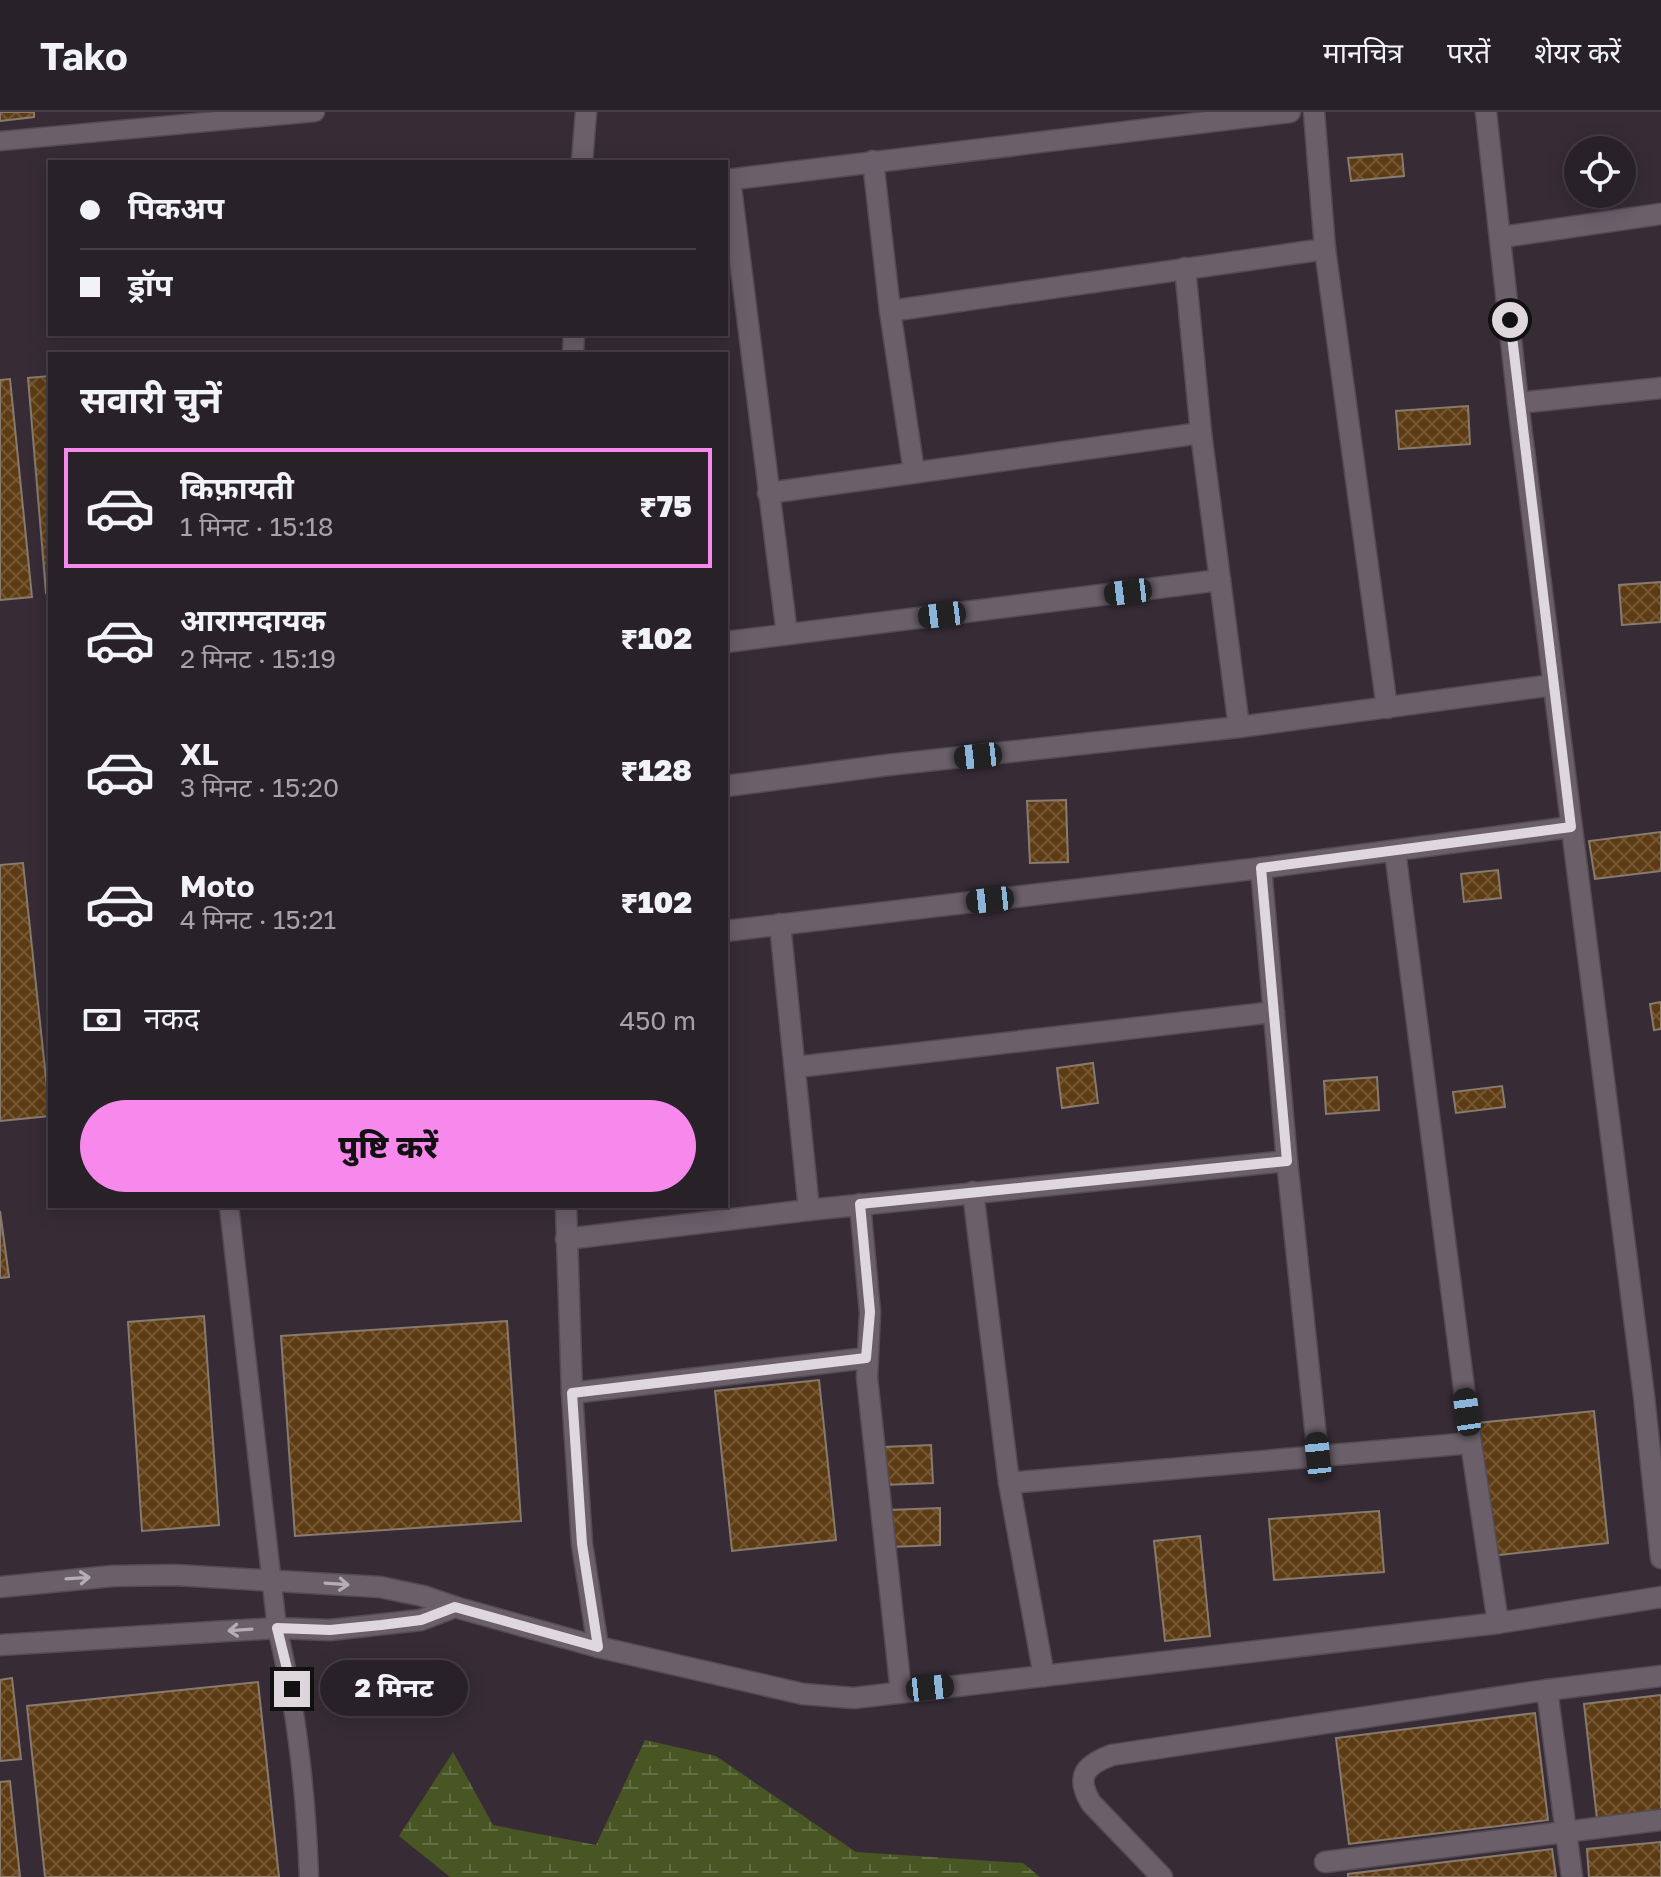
<!DOCTYPE html>
<html lang="hi">
<head>
<meta charset="utf-8">
<style>
	:root { --surface:#292128; --page:#352e34; --text:#f1f3f6; --muted:#a5a3a8; --line:#453e45; --accent:#f788ec }
	body { margin:0; font-family:"Golos Text","Noto Sans Devanagari",sans-serif; background:var(--page); color:var(--text); height:100vh; display:flex; flex-direction:column; font-size:30px; white-space:nowrap }
	* { box-sizing:border-box; margin:0 }
	p { font-size:26px; color:var(--muted) }
	.icon { flex:none; width:44px; height:44px; fill:none; stroke:currentColor; stroke-width:2; stroke-linecap:round; stroke-linejoin:round }
	.map { position:relative; flex:1; overflow:hidden }
	.details { position:absolute; left:48px; top:240px; width:680px; height:856px; display:flex; flex-direction:column; background:var(--surface); border-radius:0px; box-shadow:0 4px 20px #0003,0 0 0 2px var(--line) }
	.details>* { flex:none }
	.banner { position:absolute; left:48px; top:48px; width:680px; height:176px; border-radius:0px; box-shadow:0 4px 20px #0003,0 0 0 2px var(--line); display:grid; align-content:center; height:176px; padding:0 32px; background:var(--surface) }
	.controls { position:absolute; left:1564px; top:24px; display:grid; gap:16px }
	.controls a { display:grid; place-items:center; width:72px; height:72px; border-radius:50%; background:var(--surface); box-shadow:0 4px 20px #0003,0 0 0 2px var(--line); font-size:40px }
	.end { position:absolute; width:36px; height:36px; margin:-18px; border:10px solid #ded7dd; background:#111; box-shadow:0 0 0 4px #111 }
	.from { border-radius:50% }
	.bubble { position:absolute; height:56px; border-radius:28px; background:var(--surface); box-shadow:0 4px 20px #0003,0 0 0 2px var(--line); font-size:26px; font-weight:800; line-height:56px; text-align:center }
	.car { position:absolute; width:24px; height:48px; margin:-24px -12px; border-radius:10px; box-shadow:0 0 6px 2px #0007; background:linear-gradient(#222 24%,#8ab4d8 0 40%,#222 0 76%,#8ab4d8 0 86%,#222 0) }
	.banner b { display:flex; align-items:center; gap:28px; height:76px; font-size:30px }
	.banner b+b { border-top:2px solid var(--line) }
	.banner i { width:20px; height:20px; background:var(--text) }
	ul { padding:0; list-style:none }
	li { display:flex; align-items:center; gap:24px; height:120px; margin:0 16px 12px; padding:0 16px; border:4px solid transparent; border-radius:0px }
	li div { flex:1 }
	li b { display:block; font-size:30px }
	li em { font-style:normal; font-weight:800 }
	li.active { border-color:var(--accent) }
	li>.icon { width:72px; height:72px; stroke-width:1.5 }
	h2 { padding:0 32px; font-size:36px; line-height:96px }
	.pay { display:flex; align-items:center; gap:20px; height:88px; padding:0 32px; font-size:30px }
	.pay p { margin-inline-start:auto }
	.cta { display:flex; gap:16px; margin-top:auto; padding:16px 32px }
	.cta a { flex:1; height:92px; border-radius:48px; background:var(--accent); color:#111; font-size:32px; font-weight:800; line-height:92px; text-align:center }
	header { display:flex; align-items:center; gap:48px; box-sizing:border-box; height:112px; padding:0 40px; background:var(--surface); border-bottom:2px solid var(--line) }
	header strong { font-size:38px }
	nav { display:flex; gap:44px; margin-inline-start:auto; font-size:28px }
	.map>svg:first-child { display:block }
	.wetland { fill:url(#wetland-marsh) }
	.building { fill:url(#building-cross-hatch); stroke:#887b6e; stroke-width:2 }
	.lines { fill:none; stroke-linecap:round; stroke-linejoin:round }
	.service-casing { stroke:#544b53; stroke-width:21 }
	.minor-casing { stroke:#544b53; stroke-width:23 }
	.service { stroke:#6b5f6a; stroke-width:18 }
	.minor { stroke:#6b5f6a; stroke-width:20 }
	.oneway { stroke:#b6adb5 }
	.route { stroke:#ded7dd; stroke-width:10 }
</style>
</head>
<body>
<header>
<strong>Tako</strong>
<nav><a>मानचित्र</a><a>परतें</a><a>शेयर करें</a></nav>
</header>
<div class="map">
<svg width="1661" height="1765" viewBox="0 0 1661 1765">
	<defs>
		<pattern id="wetland-marsh" width="20" height="14" patternUnits="userSpaceOnUse" patternTransform="scale(2)"><rect width="20" height="14" fill="#485624"/><path d="M1 5h8M5 5V1M11 12h8M15 12V8" fill="none" stroke="#626e43"/></pattern>
		<pattern id="building-cross-hatch" width="8" height="8" patternUnits="userSpaceOnUse" patternTransform="scale(2)"><rect width="8" height="8" fill="#5e3c13"/><path d="M0 0l8 8M0 8l8-8" fill="none" stroke="#755735"/></pattern>
	</defs>
	<rect width="100%" height="100%" fill="#372c36"/>
	<path class="wetland" d="M645,1628L716,1644L856,1740L1023,1751L1040,1765H450L399,1724L453,1640L493,1713L596,1733Z"/>
	<g class="building">
		<path d="M0,0H34V5L0,9Z"/>
		<path d="M1402,42L1404,64L1351,69L1348,46Z"/>
		<path d="M50,264V480L46,481L28,266Z"/>
		<path d="M10,267L32,485L0,488V268Z"/>
		<path d="M1468,294L1470,332L1399,337L1396,299Z"/>
		<path d="M1661,470V510L1622,513L1619,473Z"/>
		<path d="M1066,688L1068,750L1030,751L1027,689Z"/>
		<path d="M1661,720V759L1595,767L1589,729Z"/>
		<path d="M23,751L50,1004L0,1009V753Z"/>
		<path d="M1498,758L1501,786L1464,790L1461,762Z"/>
		<path d="M1661,890V917L1654,918L1650,892Z"/>
		<path d="M1093,951L1098,991L1062,996L1057,956Z"/>
		<path d="M1377,965L1379,998L1326,1002L1324,969Z"/>
		<path d="M1502,974L1505,995L1456,1001L1453,980Z"/>
		<path d="M0,1099L9,1165L0,1166Z"/>
		<path d="M204,1204L219,1413L142,1419L128,1210Z"/>
		<path d="M507,1209L521,1409L295,1424L281,1224Z"/>
		<path d="M819,1268L836,1428L732,1439L715,1279Z"/>
		<path d="M1594,1299L1608,1431L1491,1444L1477,1311Z"/>
		<path d="M931,1333L933,1371L884,1373L883,1335Z"/>
		<path d="M940,1396V1433L890,1435L889,1398Z"/>
		<path d="M1379,1399L1384,1460L1274,1468L1269,1407Z"/>
		<path d="M1200,1424L1210,1524L1165,1529L1154,1429Z"/>
		<path d="M12,1566L21,1647L0,1649V1568Z"/>
		<path d="M258,1570L279,1765H45L27,1594Z"/>
		<path d="M1661,1583V1700L1597,1707L1584,1592Z"/>
		<path d="M1535,1601L1548,1708L1349,1732L1336,1626Z"/>
		<path d="M10,1669L20,1765H0V1670Z"/>
		<path d="M1661,1730V1765H1589L1587,1737Z"/>
		<path d="M1552,1737L1556,1765H1348V1762Z"/>
	</g>
	<g class="lines">
		<defs>
			<g id="service">
				<path d="M0,29L315,0"/>
				<path d="M229,1094L277,1516C297,1597 306,1681 309,1765"/>
			</g>
			<g id="minor">
				<path d="M1314,0L1325,137L1387,596"/>
				<path d="M1486,0L1518,291L1644,1284L1661,1446"/>
				<path d="M873,49L890,199L914,360"/>
				<path d="M582,50L586,0"/>
				<path d="M726,68L1290,0"/>
				<path d="M730,68L787,522"/>
				<path d="M1502,125L1661,102"/>
				<path d="M1185,156L1201,321L1239,615"/>
				<path d="M890,199L1325,137"/>
				<path d="M573,242L574,222"/>
				<path d="M1518,291L1661,276"/>
				<path d="M768,381L1201,321"/>
				<path d="M726,530L1220,468"/>
				<path d="M726,674L888,653L1239,615L1553,573"/>
				<path d="M1395,739L1471,1331L1498,1511"/>
				<path d="M1261,756L1287,1049L1318,1344"/>
				<path d="M780,812L809,1098"/>
				<path d="M726,819L1261,756L1571,715"/>
				<path d="M796,955L1274,900"/>
				<path d="M973,1080L1009,1371L1044,1564"/>
				<path d="M860,1092L870,1200L867,1266L901,1580"/>
				<path d="M566,1094L572,1281L582,1432L598,1535"/>
				<path d="M566,1127L809,1098L1287,1049"/>
				<path d="M572,1281L866,1246"/>
				<path d="M1009,1371L1471,1331"/>
				<path d="M0,1475L113,1464L175,1463L380,1475L423,1484L455,1495L598,1535L803,1582L854,1586L1498,1511L1661,1485"/>
				<path d="M0,1533L277,1516L330,1518L421,1508L455,1495"/>
				<path d="M1547,1578L1572,1765"/>
				<path d="M1325,1750L1661,1708"/>
				<path d="M1162,1765L1091,1691C1075,1664 1085,1653 1112,1643L1547,1578L1661,1564"/>
			</g>
		</defs>
		<use href="#service" class="service-casing"/>
		<use href="#minor" class="minor-casing"/>
		<use href="#service" class="service"/>
		<use href="#minor" class="minor"/>
	</g>
	<defs><path id="oneway-shaft" d="M-6 0H5M1.5-3L5.5 0L1.5 3" fill="none" stroke-width="1.6" stroke-linecap="round" stroke-linejoin="round" transform="scale(2)"/></defs>
	<g class="oneway">
		<use href="#oneway-shaft" transform="translate(78 1466) rotate(-4)"/>
		<use href="#oneway-shaft" transform="translate(337 1472) rotate(4)"/>
		<use href="#oneway-shaft" transform="translate(240 1518) rotate(176)"/>
	</g>
	<g class="lines">
		<path class="route" d="M292,1577L277,1516L330,1518L381,1513L421,1508L455,1495L598,1535L582,1432L572,1281L866,1246L870,1200L860,1092L1287,1049L1261,756L1571,715L1510,208"/>
	</g>
</svg>
<div class="controls">
<a><svg class="icon" aria-label="locate" viewBox="0 0 24 24"><circle cx="12" cy="12" r="6"/><path d="M12 2v4M12 18v4M2 12h4M18 12h4"/></svg></a>
</div>
<i class="end from" style="left:1510px;top:208px"></i>
<i class="end" style="left:292px;top:1577px"></i>
<div class="bubble" style="left:320px;top:1548px;width:148px">2 मिनट</div>
<i class="car" style="left:1128px;top:480px;rotate:263deg"></i>
<i class="car" style="left:942px;top:503px;rotate:263deg"></i>
<i class="car" style="left:978px;top:644px;rotate:264deg"></i>
<i class="car" style="left:990px;top:788px;rotate:264deg"></i>
<i class="car" style="left:1467px;top:1300px;rotate:352deg"></i>
<i class="car" style="left:1318px;top:1344px;rotate:354deg"></i>
<i class="car" style="left:930px;top:1576px;rotate:84deg"></i>
<div class="banner">
<b><i class="from"></i>पिकअप</b>
<b><i></i>ड्रॉप</b>
</div>
<section class="details">
<h2>सवारी चुनें</h2>
<ul>
<li class="active"><svg class="icon" aria-label="car" viewBox="0 0 24 24"><path d="M5 17H2v-5l4-1 3-4h7l3 4 3 1v5h-3M9 17h6M6 11h13"/><circle cx="7" cy="17" r="2"/><circle cx="17" cy="17" r="2"/></svg><div><b>किफ़ायती</b><p>1 मिनट · 15:18</p></div><em>₹75</em></li>
<li><svg class="icon" aria-label="car" viewBox="0 0 24 24"><path d="M5 17H2v-5l4-1 3-4h7l3 4 3 1v5h-3M9 17h6M6 11h13"/><circle cx="7" cy="17" r="2"/><circle cx="17" cy="17" r="2"/></svg><div><b>आरामदायक</b><p>2 मिनट · 15:19</p></div><em>₹102</em></li>
<li><svg class="icon" aria-label="car" viewBox="0 0 24 24"><path d="M5 17H2v-5l4-1 3-4h7l3 4 3 1v5h-3M9 17h6M6 11h13"/><circle cx="7" cy="17" r="2"/><circle cx="17" cy="17" r="2"/></svg><div><b>XL</b><p>3 मिनट · 15:20</p></div><em>₹128</em></li>
<li><svg class="icon" aria-label="car" viewBox="0 0 24 24"><path d="M5 17H2v-5l4-1 3-4h7l3 4 3 1v5h-3M9 17h6M6 11h13"/><circle cx="7" cy="17" r="2"/><circle cx="17" cy="17" r="2"/></svg><div><b>Moto</b><p>4 मिनट · 15:21</p></div><em>₹102</em></li>
</ul>
<div class="pay"><svg class="icon" aria-label="cash" viewBox="0 0 24 24"><path d="M3 7h18v10H3z"/><circle cx="12" cy="12" r="2"/></svg>नकद<p>450 m</p></div>
<div class="cta"><a>पुष्टि करें</a></div>
</section>
</div>
</body>
</html>
